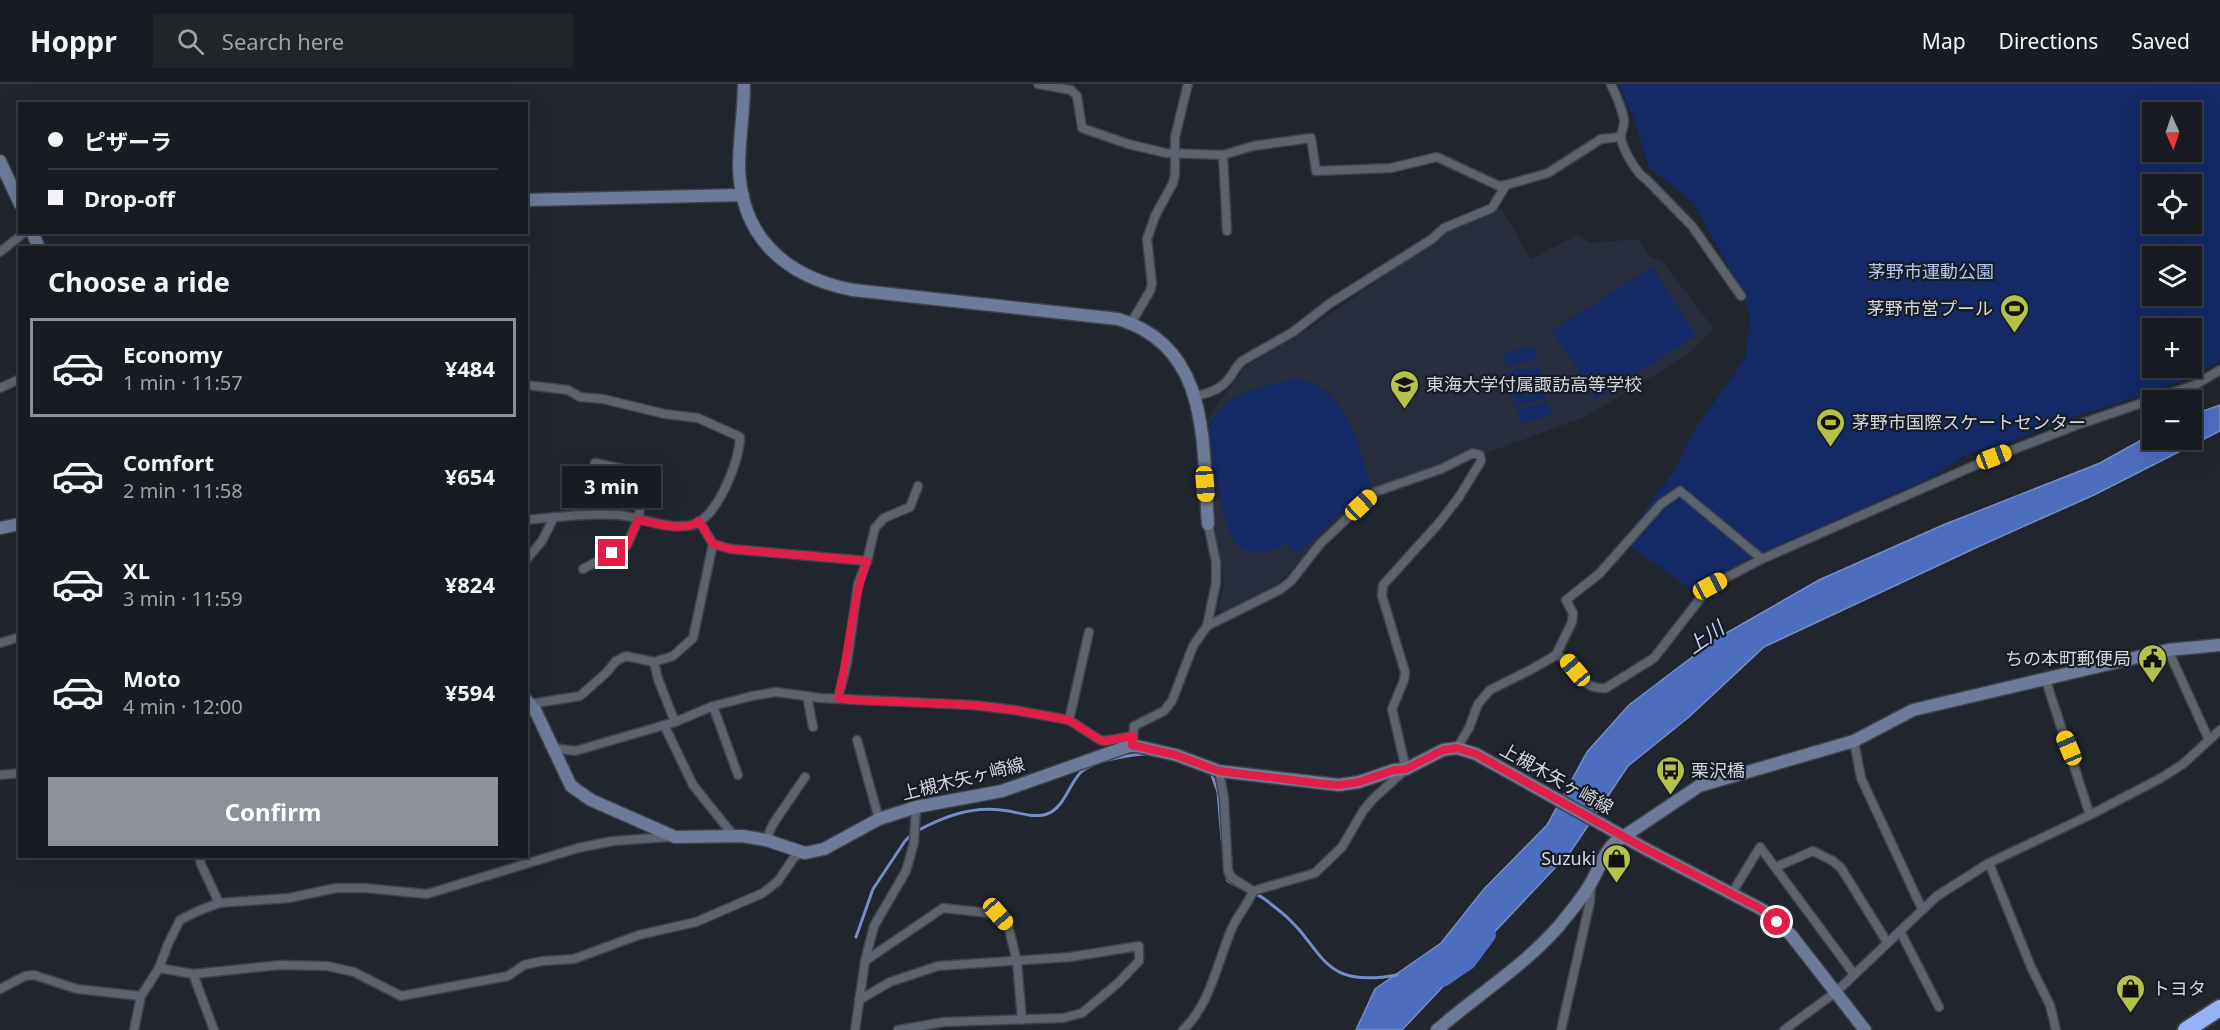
<!DOCTYPE html>
<html lang="en">
<head>
<meta charset="utf-8">
<style>
	:root { --surface:#181c22; --page:#21252a; --text:#f1f3f6; --muted:#9fa1a5; --line:#363a40; --accent:#8c9099 }
	body { margin:0; font-family:"Noto Sans","Noto Sans JP",sans-serif; background:var(--page); color:var(--text); height:100vh; display:flex; flex-direction:column; font-size:22px; white-space:nowrap }
	* { box-sizing:border-box; margin:0 }
	p { font-size:20px; color:var(--muted) }
	.icon { flex:none; width:33px; height:33px; fill:none; stroke:currentColor; stroke-width:2; stroke-linecap:round; stroke-linejoin:round }
	.map { position:relative; flex:1; overflow:hidden }
	.drawer { position:absolute; left:18px; top:162px; width:510px; height:612px; display:flex; flex-direction:column; background:var(--surface); border-radius:0px; box-shadow:0 6px 24px #0002,0 0 0 2px var(--line) }
	.drawer>* { flex:none }
	.hud { position:absolute; left:18px; top:18px; width:510px; height:132px; border-radius:0px; box-shadow:0 6px 24px #0002,0 0 0 2px var(--line); display:grid; align-content:center; height:132px; padding:0 30px; background:var(--surface) }
	.needle { width:39px; rotate:177deg }
	.fabs { position:absolute; left:2142px; top:18px; display:grid; gap:12px }
	.fabs a { display:grid; place-items:center; width:60px; height:60px; border-radius:0px; background:var(--surface); box-shadow:0 6px 24px #0002,0 0 0 2px var(--line); font-size:30px }
	.end { position:absolute; width:27px; height:27px; margin:-14px; border:8px solid #e11d48; background:#fff; box-shadow:0 0 0 3px #fff }
	.from { border-radius:50% }
	.bubble { position:absolute; height:42px; border-radius:0px; background:var(--surface); box-shadow:0 6px 24px #0002,0 0 0 2px var(--line); font-size:20px; font-weight:700; line-height:42px; text-align:center }
	.car { position:absolute; width:18px; height:36px; margin:-18px -9px; border-radius:8px; box-shadow:0 0 4px 2px #0007; background:linear-gradient(#f5c518 24%,#345 0 40%,#f5c518 0 76%,#345 0 86%,#f5c518 0) }
	.hud b { display:flex; align-items:center; gap:21px; height:57px; font-size:22px }
	.hud b+b { border-top:2px solid var(--line) }
	.hud i { width:15px; height:15px; background:var(--text) }
	ul { padding:0; list-style:none }
	li { display:flex; align-items:center; gap:18px; height:99px; margin:0 12px 9px; padding:0 18px; border:3px solid transparent; border-radius:0px }
	li div { flex:1 }
	li b { display:block; font-size:22px }
	li em { font-style:normal; font-weight:700 }
	li.active { border-color:var(--accent) }
	li>.icon { width:54px; height:54px; stroke-width:1.5 }
	h2 { padding:0 30px; font-size:27px; line-height:72px }
	.cta { display:flex; gap:12px; margin-top:auto; padding:12px 30px }
	.cta a { flex:1; height:69px; border-radius:0px; background:var(--accent); color:#fff; font-size:24px; font-weight:700; line-height:69px; text-align:center }
	header { display:flex; align-items:center; gap:36px; box-sizing:border-box; height:84px; padding:0 30px; background:var(--surface); border-bottom:2px solid var(--line) }
	header strong { font-size:28px }
	nav { display:flex; gap:33px; margin-inline-start:auto; font-size:21px }
	.search { width:420px; height:54px; background:var(--page); display:flex; align-items:center; gap:15px; box-sizing:border-box; padding:0 21px; border-radius:0px; color:var(--muted); font-size:22px }
	.map>svg:first-child { display:block }
	.built { fill:#272d3c }
	.green { fill:#142965; fill-rule:evenodd }
	.water { fill:#4d6ebe; stroke:#758dc7; stroke-width:1.5 }
	.lines { fill:none; stroke-linecap:round; stroke-linejoin:round }
	.stream { stroke:#758dc7; stroke-width:3 }
	.river { stroke:#4d6ebe; stroke-width:16 }
	.street-casing { stroke:#3e424a; stroke-width:11 }
	.secondary-casing { stroke:#3e424a; stroke-width:15 }
	.highway-casing { stroke:#3e424a; stroke-width:20 }
	.street { stroke:#5d636e; stroke-width:8 }
	.secondary { stroke:#6e7b98; stroke-width:12 }
	.highway { stroke:#94b3f9; stroke-width:16 }
	.route { stroke:#e11d48; stroke-width:8 }
	.labels { text-anchor:middle; dominant-baseline:central; stroke-width:4.5; stroke-linejoin:round; paint-order:stroke }
	.park-label { font-size:18px; fill:#b3c7f1; stroke:#171b25 }
	.poi-label { font-size:18px; fill:#d3d6dd; stroke:#171b25; text-anchor:start }
	.street-label { font-size:18px; fill:#d3d6dd; stroke:#171b25 }
	.water-label { font-size:20px; font-style:italic; fill:#bed2fd; stroke:#171b25 }
</style>
</head>
<body>
<header>
<strong>Hoppr</strong>
<div class="search"><svg class="icon" aria-label="search" viewBox="0 0 24 24"><circle cx="10" cy="10" r="6"/><path d="M15 15l6 6"/></svg>Search here</div>
<nav><a>Map</a><a>Directions</a><a>Saved</a></nav>
</header>
<div class="map">
<svg width="2220" height="946" viewBox="0 0 2220 946">
	<rect width="100%" height="100%" fill="#20252e"/>
	<path class="built" d="M1501,124L1531,175L1577,151L1590,159L1638,155L1651,174L1662,177L1714,245L1684,273L1585,333L1489,368L1433,393L1368,406L1276,502L1224,528L1218,525L1224,497L1216,452L1208,336L1218,320L1245,283L1311,243L1451,146Z"/>
	<g class="green">
		<path d="M1618,0H2220V276L2190,294L2101,325L2084,329L2007,359L1963,372L1931,394L1748,475L1709,497L1698,510L1623,457L1676,384L1691,351L1745,274L1750,237L1744,210L1692,117L1649,84L1634,34ZM2152,28H2192V68H2152ZM2152,100H2192V140H2152ZM2152,172H2192V212H2152ZM2152,244H2192V284H2152Z"/>
		<path d="M1652,183L1696,252L1596,315L1552,246Z"/>
		<path d="M1534,262L1537,275L1507,282L1504,269Z"/>
		<path d="M1538,281L1542,294L1511,301L1508,288Z"/>
		<path d="M1295,295C1302,297 1311,298 1317,301C1349,319 1361,368 1370,400L1297,470L1287,460C1274,466 1257,473 1243,465C1219,452 1211,365 1210,339C1229,306 1261,303 1295,295Z"/>
		<path d="M1543,300L1547,314L1516,321L1513,307Z"/>
		<path d="M1548,318L1551,331L1521,339L1517,325Z"/>
	</g>
	<path class="water" d="M2220,321V347L2094,411L1982,461L1764,563L1689,633L1628,682L1571,767L1402,946H1356L1375,905L1441,859L1484,805L1547,741L1587,668L1629,621L1716,555L1819,496L1943,441L2100,379L2152,350V356H2192V331Z"/>
	<g class="lines">
		<g class="stream">
			<path d="M1211,689L1218,708L1222,756"/>
			<path d="M917,747C942,733 972,722 1001,726C1015,727 1033,735 1047,730C1064,724 1069,700 1081,688C1093,677 1132,670 1148,670"/>
			<path d="M1225,789L1228,797L1246,807"/>
			<path d="M1253,809C1263,812 1268,818 1276,824C1326,861 1315,906 1397,891"/>
			<path d="M856,853L873,805L905,757L911,751"/>
		</g>
		<path class="river" d="M1443,895L1468,878L1488,851"/>
		<defs>
			<g id="street">
				<path d="M1038,0L1071,6L1077,12L1082,44L1128,60L1166,69L1223,71L1253,62L1311,54L1316,87L1391,84L1437,73L1499,102L1506,101L1548,89L1601,55L1621,53"/>
				<path d="M1611,0C1616,12 1622,23 1624,36C1625,42 1620,49 1621,55C1624,67 1636,89 1646,95L1692,142L1741,212"/>
				<path d="M1223,71L1227,147"/>
				<path d="M0,168L25,148"/>
				<path d="M1131,239L1150,207L1152,200L1147,155L1155,132L1173,99L1175,90V53L1188,0"/>
				<path d="M526,301L568,306L580,313L603,315L665,330L698,334L740,353C739,377 719,430 695,440C691,442 685,442 681,442C660,444 639,432 618,431C587,429 557,433 526,436"/>
				<path d="M0,304L20,295"/>
				<path d="M1196,312C1209,309 1222,305 1230,293C1235,287 1236,282 1242,277L1293,248L1329,220L1432,155L1444,144L1492,124L1506,101"/>
				<path d="M699,437L713,460L731,465L867,477"/>
				<path d="M526,476L542,457L554,433"/>
				<path d="M583,485L627,461L638,436L646,390L595,379"/>
				<path d="M1207,542L1281,505L1291,497L1320,460L1375,408L1441,385L1473,369L1480,371L1481,377L1459,413L1439,439L1383,501L1382,512L1405,588L1404,596L1392,625L1406,685L1373,715L1363,727L1342,763L1315,789L1253,807L1232,794L1228,787L1224,714L1219,687"/>
				<path d="M0,559L20,553"/>
				<path d="M2168,566L2209,656"/>
				<path d="M1556,571C1578,577 1577,607 1606,604L1654,574L1710,502L1762,475L1994,373L2077,341L2195,301L2220,286"/>
				<path d="M654,578L673,572L693,554L713,460"/>
				<path d="M2045,594L2090,731"/>
				<path d="M807,612L813,643"/>
				<path d="M838,614L847,579L858,500L867,477L875,444L884,434L910,423L918,402"/>
				<path d="M530,620L580,612L606,589L616,577L626,572L654,578L658,595L675,638"/>
				<path d="M713,622L738,691"/>
				<path d="M1069,636L1089,548"/>
				<path d="M664,641L693,701L733,751"/>
				<path d="M857,656L879,735"/>
				<path d="M1133,657L1134,642L1164,627L1172,617L1193,562L1207,542L1216,499V478L1208,440"/>
				<path d="M1854,657L1861,694L1922,825"/>
				<path d="M554,664L575,667L675,638L713,622L752,612L776,608L820,614L973,621L1014,626L1069,636L1100,656L1105,657L1133,652"/>
				<path d="M1457,664L1469,644L1478,620L1490,606L1532,585L1556,571L1572,538L1573,529L1566,516L1599,490L1661,420L1680,407L1762,475"/>
				<path d="M0,691L20,689"/>
				<path d="M766,756L773,740L805,693"/>
				<path d="M199,772L201,780L219,819"/>
				<path d="M1989,779L2031,883L2050,921L2056,946"/>
				<path d="M1776,783L1813,767L1833,777L1841,784L1887,858"/>
				<path d="M1732,809L1760,763L1854,890"/>
				<path d="M1900,847L1939,923"/>
				<path d="M865,877L943,824L998,830L1008,841L1017,878L1022,936"/>
				<path d="M159,884L193,890L280,881L327,882L354,888L401,912L508,892L524,881L542,877L574,875L639,851L696,838L763,809L778,797L795,772L805,769"/>
				<path d="M193,890L214,946"/>
				<path d="M0,905L25,892L34,891L77,905L141,912"/>
				<path d="M859,916L890,898L938,882L1070,873L1139,862V877L1118,899L1082,929L1063,934L944,938L898,946"/>
				<path d="M134,946L141,912L159,884L168,860L180,836L198,827L219,819L289,814L336,804H365L427,810L578,764L613,757L669,753"/>
				<path d="M855,946L865,877L874,842L906,787L914,759L916,723"/>
				<path d="M1183,946C1211,919 1217,879 1232,844C1238,831 1248,820 1253,807"/>
				<path d="M1561,946L1590,818L1591,803"/>
				<path d="M1784,946L1836,908L1937,812L1989,779L2090,731L2161,694L2183,680L2220,646"/>
			</g>
			<g id="secondary">
				<path d="M744,0C744,28 739,55 739,83C741,154 786,193 853,206L1118,235C1212,263 1202,362 1208,440"/>
				<path d="M0,77L20,120"/>
				<path d="M526,116L743,111"/>
				<path d="M32,148L39,164"/>
				<path d="M0,444L20,440"/>
				<path d="M526,616L535,626L571,702L591,716L675,753L742,752L766,756L805,769L824,765L879,735L916,723L1002,707L1132,661L1176,671L1219,687L1339,701L1359,698L1394,686L1406,685L1443,666L1457,664L1476,670L1644,764L1763,826L1791,851L1865,946"/>
				<path d="M1437,946C1477,911 1523,883 1559,842C1569,829 1581,816 1589,802C1599,787 1601,772 1614,759L1699,702L1854,657L1913,626L2168,566L2220,561"/>
			</g>
			<path id="highway" d="M2186,946L2220,924"/>
		</defs>
		<use href="#street" class="street-casing"/>
		<use href="#secondary" class="secondary-casing"/>
		<use href="#highway" class="highway-casing"/>
		<use href="#street" class="street"/>
		<use href="#secondary" class="secondary"/>
		<use href="#highway" class="highway"/>
	</g>
	<g class="lines">
		<path class="route" d="M612,469L627,461L638,436C655,439 684,449 699,437L713,460L731,465L867,477C851,521 849,568 838,614L850,616L973,621L1014,626L1069,636L1100,656L1105,657L1133,652L1132,661L1176,671L1219,687L1324,700L1339,701L1359,698L1394,686L1406,685L1443,666L1457,664L1476,670L1644,764L1763,826L1777,838"/>
	</g>
	<defs>
		<symbol id="stadium-pin" viewBox="-11 -11 22 30"><path d="M0 17L-7.5 6A9.5 9.5 0 1 1 7.5 6Z" fill="#b4c24a" stroke="#171b25"/><path d="M0-5a6.5 5 0 1 0 0 10a6.5 5 0 1 0 0-10ZM-3.5-1.8h7v3.6h-7Z" fill="#111"/></symbol>
		<symbol id="school-pin" viewBox="-11 -11 22 30"><path d="M0 17L-7.5 6A9.5 9.5 0 1 1 7.5 6Z" fill="#b4c24a" stroke="#171b25"/><path d="M0-5L7-2L0 1L-7-2ZM-4 1L0 2.5L4 1V4Q0 6-4 4Z" fill="#111"/></symbol>
		<symbol id="civic-pin" viewBox="-11 -11 22 30"><path d="M0 17L-7.5 6A9.5 9.5 0 1 1 7.5 6Z" fill="#b4c24a" stroke="#171b25"/><path d="M-.6-6.5H3V-4.5H.6V-3L4-1V1h2V6H-6V1h2V-1L-.6-3ZM-1.2 2.5V6h2.4V2.5Z" fill="#111"/></symbol>
		<symbol id="bus-pin" viewBox="-11 -11 22 30"><path d="M0 17L-7.5 6A9.5 9.5 0 1 1 7.5 6Z" fill="#b4c24a" stroke="#171b25"/><path d="M-5-6H5V4H4V6H2V4H-2V6H-4V4H-5ZM-3.5-4V0h7V-4ZM-3.5 1.2v1.5H-2V1.2ZM2 1.2v1.5H3.5V1.2Z" fill="#111"/></symbol>
		<symbol id="shop-pin" viewBox="-11 -11 22 30"><path d="M0 17L-7.5 6A9.5 9.5 0 1 1 7.5 6Z" fill="#b4c24a" stroke="#171b25"/><path d="M-5-2.5h2.3a2.7 3.5 0 0 1 5.4 0H5L5.5 6h-11ZM-1.5-2.5h3a1.5 2.3 0 0 0-3 0Z" fill="#111"/></symbol>
	</defs>
	<g fill-rule="evenodd">
		<use href="#stadium-pin" x="1998" y="208" width="33" height="45"/>
		<use href="#school-pin" x="1388" y="284" width="33" height="45"/>
		<use href="#stadium-pin" x="1814" y="322" width="33" height="45"/>
		<use href="#civic-pin" x="2136" y="558" width="33" height="45"/>
		<use href="#bus-pin" x="1654" y="670" width="33" height="45"/>
		<use href="#shop-pin" x="1600" y="758" width="33" height="45"/>
		<use href="#shop-pin" x="2114" y="888" width="33" height="45"/>
	</g>
	<g class="labels">
		<g class="park-label">
			<text x="1931" y="187">茅野市運動公園</text>
		</g>
		<g class="poi-label">
			<text x="1993" y="224" text-anchor="end">茅野市営プール</text>
			<text x="1426" y="300">東海大学付属諏訪高等学校</text>
			<text x="1852" y="338">茅野市国際スケートセンター</text>
			<text x="2131" y="574" text-anchor="end">ちの本町郵便局</text>
			<text x="1691" y="686">栗沢橋</text>
			<text x="1596" y="774" text-anchor="end">Suzuki</text>
			<text x="2152" y="904">トヨタ</text>
		</g>
		<g class="street-label">
			<text transform="translate(963 694) rotate(-14)">上槻木矢ヶ崎線</text>
			<text transform="translate(1557 694) rotate(29)">上槻木矢ヶ崎線</text>
		</g>
		<g class="water-label">
			<text transform="translate(1705 553) rotate(-35)">上川</text>
		</g>
	</g>
</svg>
<div class="fabs">
<a><svg class="needle" viewBox="-14 -14 28 28"><path d="M0-13l5 13h-10z" fill="#e53935"/><path d="M0 13l5-13h-10z" fill="#9fa1a5"/></svg></a>
<a><svg class="icon" aria-label="locate" viewBox="0 0 24 24"><circle cx="12" cy="12" r="6"/><path d="M12 2v4M12 18v4M2 12h4M18 12h4"/></svg></a>
<a><svg class="icon" aria-label="layers" viewBox="0 0 24 24"><path d="M12 4l9 5-9 5-9-5zM3 14l9 5 9-5"/></svg></a>
<a>+</a>
<a>−</a>
</div>
<i class="end from" style="left:1777px;top:838px"></i>
<i class="end" style="left:612px;top:469px"></i>
<div class="bubble" style="left:562px;top:382px;width:99px">3 min</div>
<i class="car" style="left:1994px;top:373px;rotate:69deg"></i>
<i class="car" style="left:1205px;top:400px;rotate:176deg"></i>
<i class="car" style="left:1361px;top:421px;rotate:47deg"></i>
<i class="car" style="left:1710px;top:502px;rotate:62deg"></i>
<i class="car" style="left:1575px;top:586px;rotate:320deg"></i>
<i class="car" style="left:2069px;top:664px;rotate:337deg"></i>
<i class="car" style="left:998px;top:830px;rotate:139deg"></i>
<div class="hud">
<b><i class="from"></i>ピザーラ</b>
<b><i></i>Drop-off</b>
</div>
<section class="drawer">
<h2>Choose a ride</h2>
<ul>
<li class="active"><svg class="icon" aria-label="car" viewBox="0 0 24 24"><path d="M5 17H2v-5l4-1 3-4h7l3 4 3 1v5h-3M9 17h6M6 11h13"/><circle cx="7" cy="17" r="2"/><circle cx="17" cy="17" r="2"/></svg><div><b>Economy</b><p>1 min · 11:57</p></div><em>¥484</em></li>
<li><svg class="icon" aria-label="car" viewBox="0 0 24 24"><path d="M5 17H2v-5l4-1 3-4h7l3 4 3 1v5h-3M9 17h6M6 11h13"/><circle cx="7" cy="17" r="2"/><circle cx="17" cy="17" r="2"/></svg><div><b>Comfort</b><p>2 min · 11:58</p></div><em>¥654</em></li>
<li><svg class="icon" aria-label="car" viewBox="0 0 24 24"><path d="M5 17H2v-5l4-1 3-4h7l3 4 3 1v5h-3M9 17h6M6 11h13"/><circle cx="7" cy="17" r="2"/><circle cx="17" cy="17" r="2"/></svg><div><b>XL</b><p>3 min · 11:59</p></div><em>¥824</em></li>
<li><svg class="icon" aria-label="car" viewBox="0 0 24 24"><path d="M5 17H2v-5l4-1 3-4h7l3 4 3 1v5h-3M9 17h6M6 11h13"/><circle cx="7" cy="17" r="2"/><circle cx="17" cy="17" r="2"/></svg><div><b>Moto</b><p>4 min · 12:00</p></div><em>¥594</em></li>
</ul>
<div class="cta"><a>Confirm</a></div>
</section>
</div>
</body>
</html>
